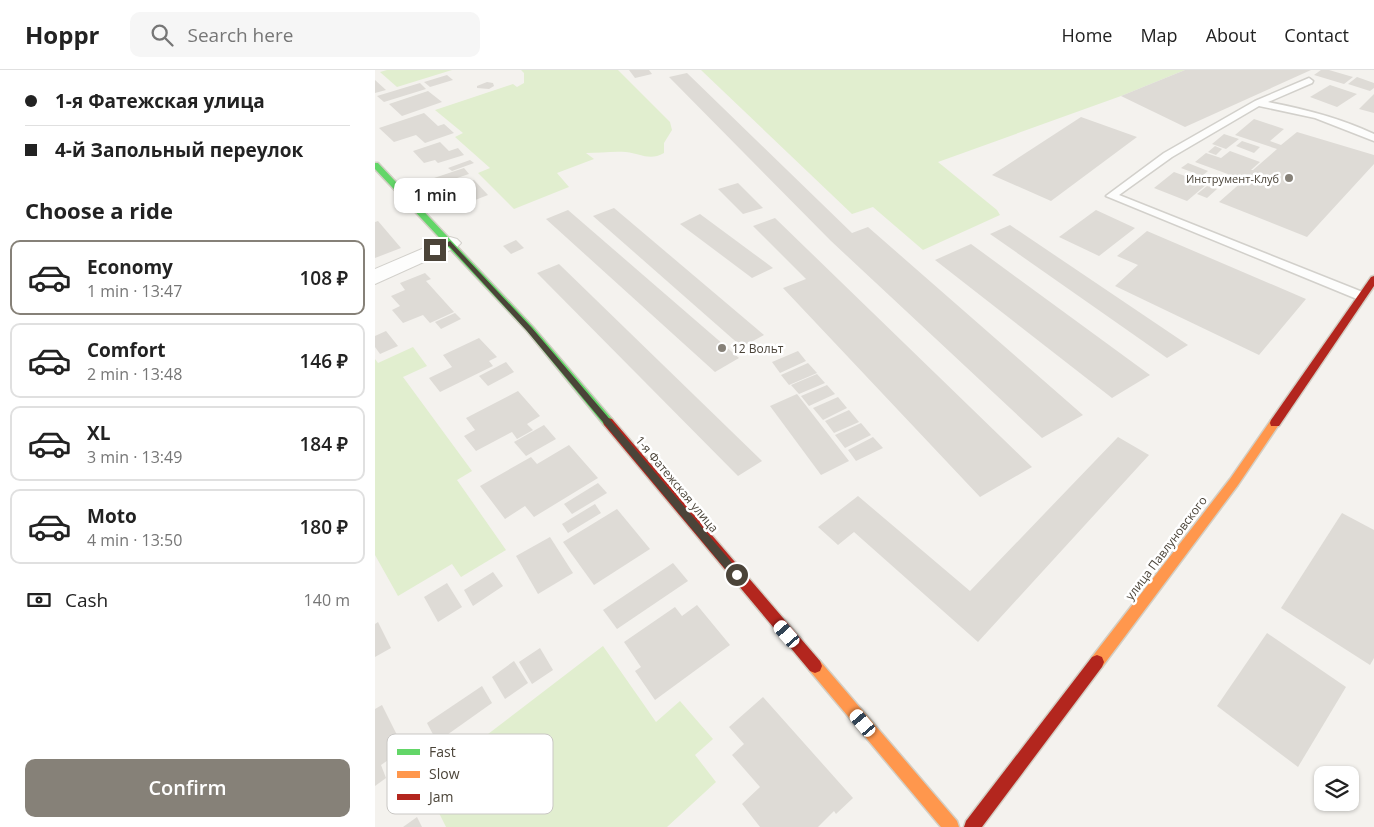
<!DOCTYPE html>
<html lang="en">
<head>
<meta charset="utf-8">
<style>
	:root { --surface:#fff; --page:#f6f6f6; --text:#222; --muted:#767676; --line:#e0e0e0; --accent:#868178 }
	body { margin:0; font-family:"Open Sans",sans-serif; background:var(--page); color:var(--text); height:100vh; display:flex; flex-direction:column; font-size:19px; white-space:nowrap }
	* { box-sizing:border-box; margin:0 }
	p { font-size:16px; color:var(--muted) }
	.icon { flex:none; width:28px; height:28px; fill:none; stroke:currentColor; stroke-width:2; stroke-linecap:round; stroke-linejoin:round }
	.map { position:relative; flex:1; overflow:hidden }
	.panel { display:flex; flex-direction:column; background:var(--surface); width:375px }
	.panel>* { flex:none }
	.banner { display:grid; align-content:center; height:110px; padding:0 25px; background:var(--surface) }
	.buttons { position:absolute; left:939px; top:696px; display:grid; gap:10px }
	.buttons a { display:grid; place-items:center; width:45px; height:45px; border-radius:10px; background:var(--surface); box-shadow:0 1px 4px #0004; font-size:25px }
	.end { position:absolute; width:22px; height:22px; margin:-11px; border:6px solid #4b4439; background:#fff; box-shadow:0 0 0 2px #fff }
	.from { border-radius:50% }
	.bubble { position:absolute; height:35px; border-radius:10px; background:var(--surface); box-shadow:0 1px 4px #0004; font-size:16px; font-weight:600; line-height:35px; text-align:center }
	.car { position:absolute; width:15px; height:30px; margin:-15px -8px; border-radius:6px; box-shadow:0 0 4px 1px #0007; background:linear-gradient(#fff 24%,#345 0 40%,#fff 0 76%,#345 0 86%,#fff 0) }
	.banner b { display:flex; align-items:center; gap:18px; height:48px; font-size:19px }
	.banner b+b { border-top:1px solid var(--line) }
	.banner i { width:12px; height:12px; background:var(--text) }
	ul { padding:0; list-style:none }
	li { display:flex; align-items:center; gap:15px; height:75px; margin:0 10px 8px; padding:0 15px; border:2px solid var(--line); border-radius:10px }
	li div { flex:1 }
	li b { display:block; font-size:19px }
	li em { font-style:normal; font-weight:600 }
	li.on { border-color:var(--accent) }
	li>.icon { width:45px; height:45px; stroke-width:1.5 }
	h2 { padding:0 25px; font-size:22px; line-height:60px }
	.pay { display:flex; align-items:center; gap:12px; height:55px; padding:0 25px; font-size:19px }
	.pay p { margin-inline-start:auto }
	.primary-button { display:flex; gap:10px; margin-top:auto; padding:10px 25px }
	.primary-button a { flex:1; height:58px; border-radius:10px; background:var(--accent); color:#fff; font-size:20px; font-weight:600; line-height:58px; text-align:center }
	header { display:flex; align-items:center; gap:30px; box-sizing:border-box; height:70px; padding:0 25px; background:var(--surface); border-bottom:1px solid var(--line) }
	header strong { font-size:24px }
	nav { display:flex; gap:28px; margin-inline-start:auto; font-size:18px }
	.search { width:350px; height:45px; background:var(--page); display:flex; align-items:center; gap:12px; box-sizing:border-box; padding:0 18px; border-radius:10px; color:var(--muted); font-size:19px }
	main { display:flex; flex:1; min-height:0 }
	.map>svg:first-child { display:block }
	.green { fill:#e1eecf }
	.building { fill:#dedbd6 }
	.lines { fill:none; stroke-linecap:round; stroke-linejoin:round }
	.lane-casing { stroke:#d2d0cb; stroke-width:3 }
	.street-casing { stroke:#d2d0cb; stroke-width:2 }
	.fast-casing { stroke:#d3cfc5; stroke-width:3 }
	.slow-casing { stroke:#d3cfc5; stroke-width:3 }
	.jam-casing { stroke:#d3cfc5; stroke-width:3 }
	.lane { fill:#fdfdfc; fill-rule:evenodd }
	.street { fill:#fdfdfc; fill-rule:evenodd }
	.fast { fill:#63d668; fill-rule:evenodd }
	.slow { fill:#ff974d; fill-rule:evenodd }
	.jam { fill:#b3261e; fill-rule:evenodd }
	.route { fill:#4b4439 }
	.poi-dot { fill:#868178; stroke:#fff; stroke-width:2 }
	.labels { text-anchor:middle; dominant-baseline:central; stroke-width:5; stroke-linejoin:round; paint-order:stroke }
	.far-poi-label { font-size:11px; fill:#4b4439; stroke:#fff; text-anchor:end }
	.poi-label { font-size:12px; fill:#4b4439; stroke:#fff; text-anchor:start }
	.street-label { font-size:12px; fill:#4b4439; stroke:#fff }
	.key { fill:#fff; stroke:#c9c7c4; stroke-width:1 }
	.key-label { font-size:14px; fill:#4b4439 }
</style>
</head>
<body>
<header>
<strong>Hoppr</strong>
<div class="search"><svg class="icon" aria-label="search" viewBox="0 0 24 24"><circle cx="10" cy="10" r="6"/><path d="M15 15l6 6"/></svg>Search here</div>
<nav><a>Home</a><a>Map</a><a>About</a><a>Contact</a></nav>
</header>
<main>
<section class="panel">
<div class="banner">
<b><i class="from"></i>1-я Фатежская улица</b>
<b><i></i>4-й Запольный переулок</b>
</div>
<h2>Choose a ride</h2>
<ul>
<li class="on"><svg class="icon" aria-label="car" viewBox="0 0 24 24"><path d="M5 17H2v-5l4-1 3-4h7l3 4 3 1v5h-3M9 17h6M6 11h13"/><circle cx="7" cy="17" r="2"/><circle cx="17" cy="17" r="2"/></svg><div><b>Economy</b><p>1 min · 13:47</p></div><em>108 ₽</em></li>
<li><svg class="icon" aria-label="car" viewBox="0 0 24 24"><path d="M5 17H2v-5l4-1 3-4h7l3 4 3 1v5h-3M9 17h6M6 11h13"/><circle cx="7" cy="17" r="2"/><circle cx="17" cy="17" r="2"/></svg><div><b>Comfort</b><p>2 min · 13:48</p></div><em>146 ₽</em></li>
<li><svg class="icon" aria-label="car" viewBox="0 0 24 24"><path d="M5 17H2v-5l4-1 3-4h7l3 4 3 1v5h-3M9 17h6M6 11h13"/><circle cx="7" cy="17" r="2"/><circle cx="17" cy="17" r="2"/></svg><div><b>XL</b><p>3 min · 13:49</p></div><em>184 ₽</em></li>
<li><svg class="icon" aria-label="car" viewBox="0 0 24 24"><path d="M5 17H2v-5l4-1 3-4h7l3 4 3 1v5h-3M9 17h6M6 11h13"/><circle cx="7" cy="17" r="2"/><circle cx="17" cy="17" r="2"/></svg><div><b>Moto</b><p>4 min · 13:50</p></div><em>180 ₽</em></li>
</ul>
<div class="pay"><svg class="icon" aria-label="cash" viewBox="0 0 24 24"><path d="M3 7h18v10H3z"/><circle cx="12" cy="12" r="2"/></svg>Cash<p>140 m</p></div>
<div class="primary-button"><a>Confirm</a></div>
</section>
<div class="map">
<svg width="999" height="757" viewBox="0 0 999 757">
	<rect width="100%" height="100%" fill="#f4f2ee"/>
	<g class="green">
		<path d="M12,0H77L22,17L5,2Z"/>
		<path d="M146,0H243L295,52L297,60L289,73V83C275,91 266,84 251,82C238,81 224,83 211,83L219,89L182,103L194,117L139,139L103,103L115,98L80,67L88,63L60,40L138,14L142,17L149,13V3Z"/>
		<path d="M326,0H810L746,26L563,92L622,140L625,145L548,180L498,137L477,144Z"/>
		<path d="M38,277L52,296L28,307L97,401L82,410L131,480L86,507L77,494L23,526L0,485V289L3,293Z"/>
		<path d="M228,576L281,652L305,631L338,669L320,685L341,712L292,757H71L49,713Z"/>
	</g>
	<g class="building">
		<path d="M254,0H274L277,4L260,8Z"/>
		<path d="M810,0H936L810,57L746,26Z"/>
		<path d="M946,0H954L978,7L969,14L939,5Z"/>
		<path d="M312,3L477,163L493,157L708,345L667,368L456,171L294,7Z"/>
		<path d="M72,5L78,10L55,17L49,12Z"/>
		<path d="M982,7L999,13V18L995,21L973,14Z"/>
		<path d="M0,10L11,20L0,23Z"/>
		<path d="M112,12L118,13L119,16L114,19L102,18V16Z"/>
		<path d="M45,13L51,19L9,32L2,26Z"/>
		<path d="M955,15L982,24L962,37L935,27Z"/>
		<path d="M53,21L67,32L27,46L14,34Z"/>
		<path d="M999,24V43L984,39Z"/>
		<path d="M49,43L63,56L69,54L79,63L50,73L41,65L19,72L4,58Z"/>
		<path d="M706,47L762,67L676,131L617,105Z"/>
		<path d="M879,49L909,59L895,71L906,75L922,62L999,85V94L932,167L844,132L869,110L820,92L831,83L846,88L855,81L885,92L876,100H878L902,79L860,65Z"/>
		<path d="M849,64L864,69L851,79L837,74Z"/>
		<path d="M867,71L885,77L879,83L861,76Z"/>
		<path d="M65,72L74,81L83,78L89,85L63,93L60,90L49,93L38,81Z"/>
		<path d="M840,76L847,79L841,85L833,82Z"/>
		<path d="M95,90L99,93L77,101L73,98Z"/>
		<path d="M813,93L833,101L827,106L806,98Z"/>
		<path d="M89,98L94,104L61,115L56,109Z"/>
		<path d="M799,102L832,114L812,131L779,118Z"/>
		<path d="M99,110L113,125L90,134L76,118Z"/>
		<path d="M363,113L388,138L368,144L343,119Z"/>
		<path d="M832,116L842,119L832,128L822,124Z"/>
		<path d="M239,138L389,265L367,277L218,146Z"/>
		<path d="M193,140L364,288L340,302L171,149Z"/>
		<path d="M721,140L760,158L724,186L684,167Z"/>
		<path d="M325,144L398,198L377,208L305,154Z"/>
		<path d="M400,148L657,397L605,427L408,218L431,209L378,156Z"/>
		<path d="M3,151L26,178L0,188V152Z"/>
		<path d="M635,155L813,275L792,288L615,164Z"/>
		<path d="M772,161L931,229L884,285L740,216L763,195L742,186Z"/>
		<path d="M141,170L149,178L136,184L128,176Z"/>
		<path d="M596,174L775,305L737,328L560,190Z"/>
		<path d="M184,194L387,391L363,406L162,203Z"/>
		<path d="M50,203L56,209L51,211L79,242L55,253L48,245L28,253L17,240L25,236L16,226L30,220L25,213Z"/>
		<path d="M80,243L86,249L66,259L60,252Z"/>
		<path d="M11,261L23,276L5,284L0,277V266Z"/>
		<path d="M104,268L122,287L114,291L118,296L65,322L54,308L77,297L68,285Z"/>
		<path d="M423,281L431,291L405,303L397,292Z"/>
		<path d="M131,292L139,302L113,316L104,306Z"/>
		<path d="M433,293L442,303L414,315L406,305Z"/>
		<path d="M442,304L450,313L424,324L416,315Z"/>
		<path d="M452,315L460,324L434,336L426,326Z"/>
		<path d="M143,321L165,346L152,354L158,360L142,369L137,362L101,381L89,366L100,360L91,348Z"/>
		<path d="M422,324L474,391L446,405L395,336Z"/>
		<path d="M463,327L472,338L448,350L438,338Z"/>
		<path d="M474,340L484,352L459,363L450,351Z"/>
		<path d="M486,353L496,365L470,378L460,365Z"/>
		<path d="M169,355L181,369L151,386L139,372Z"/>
		<path d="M498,367L508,378L481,391L473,380Z"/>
		<path d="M743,367L774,385L603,572L479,462L463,475L443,457L483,426L595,521Z"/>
		<path d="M194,375L223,408L159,447L150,436L130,449L105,416L156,387L162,394Z"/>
		<path d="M223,413L232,423L197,444L189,434Z"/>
		<path d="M220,434L226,443L193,463L187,454Z"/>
		<path d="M242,439L275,479L219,515L188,472Z"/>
		<path d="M967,443L999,460V588L995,595L906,538Z"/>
		<path d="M175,467L198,503L163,524L141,486Z"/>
		<path d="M298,493L313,511L242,559L228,540Z"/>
		<path d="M118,502L128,516L98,536L89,520Z"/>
		<path d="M72,513L87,537L63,552L49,527Z"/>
		<path d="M322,535L355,575L280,630L260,601L266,597L249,572L300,537L307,546Z"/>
		<path d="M3,552L16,578L0,587V554Z"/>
		<path d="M892,563L971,617L923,697L842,636Z"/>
		<path d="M165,578L178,600L157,614L144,592Z"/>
		<path d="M139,591L153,613L130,629L117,607Z"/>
		<path d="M107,616L117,633L62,672L52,653Z"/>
		<path d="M388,627L478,728L461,744L459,741L443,757H385L367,734L385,717L357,685L369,674L354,657Z"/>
		<path d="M7,635L29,679L6,695L11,708L0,716V639Z"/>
		<path d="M42,747L47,757H28Z"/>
	</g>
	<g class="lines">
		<defs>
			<path id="lane" d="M934,8L938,11L937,13L893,32C930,39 965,48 999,64V71L940,48L884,36L797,87L744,125L990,223L992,226L990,229H982L731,126L789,83L880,31Z"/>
			<path id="street" d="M75,167L82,169L86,173L82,177L0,214V199Z"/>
			<path id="fast" d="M0,93H3L158,257L237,349L238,352L237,355H229L152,261L0,99Z"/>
			<g id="slow">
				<path d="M900,349L905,353L863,415L727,597L722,599L717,597L715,592L717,587L855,409L896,350Z"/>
				<path d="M440,589L445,591L582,751L584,757H566L435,601L433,596L435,591Z"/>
			</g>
			<g id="jam">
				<path d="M999,206V216L904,356H896L895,353L896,350L996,207Z"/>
				<path d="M233,348L237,349L445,591L447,596L445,601L440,603L435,601L229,355L228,352L229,349Z"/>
				<path d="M722,585L727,587L729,592L727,597L607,757H589L591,751L717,587Z"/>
			</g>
		</defs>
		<use href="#lane" class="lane-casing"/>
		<use href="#street" class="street-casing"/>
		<use href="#fast" class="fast-casing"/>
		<use href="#slow" class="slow-casing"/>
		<use href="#jam" class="jam-casing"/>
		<use href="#lane" class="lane"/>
		<use href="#street" class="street"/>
		<use href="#fast" class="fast"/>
		<use href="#slow" class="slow"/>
		<use href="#jam" class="jam"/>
	</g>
	<path class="route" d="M75,171L157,258L365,502V508H358L152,261L74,176L60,182L57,180Z"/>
	<g class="poi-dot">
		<circle cx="914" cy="108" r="5"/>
		<circle cx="347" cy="278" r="5"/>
	</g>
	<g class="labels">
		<g class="far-poi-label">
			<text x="904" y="108">Инструмент-Клуб</text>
		</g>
		<g class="poi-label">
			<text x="357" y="278">12 Вольт</text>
		</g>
		<g class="street-label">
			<text transform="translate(302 414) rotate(50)">1-я Фатежская улица</text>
			<text transform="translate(791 478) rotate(-53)">улица Павлуновского</text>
		</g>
	</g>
	<rect x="12" y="664" width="166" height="80" rx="8" class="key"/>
	<rect x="22" y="679" width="23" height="6" fill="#63d668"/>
	<rect x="22" y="701" width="23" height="7" fill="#ff974d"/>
	<rect x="22" y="724" width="23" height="6" fill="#b3261e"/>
	<g class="key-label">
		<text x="54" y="687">Fast</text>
		<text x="54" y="709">Slow</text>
		<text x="54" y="732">Jam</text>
	</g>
</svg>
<div class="buttons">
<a><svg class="icon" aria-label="layers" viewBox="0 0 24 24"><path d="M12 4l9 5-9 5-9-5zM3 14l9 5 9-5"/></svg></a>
</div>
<i class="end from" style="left:362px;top:505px"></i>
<i class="end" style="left:60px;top:180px"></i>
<div class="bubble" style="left:19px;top:108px;width:82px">1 min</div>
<i class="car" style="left:412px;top:564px;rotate:319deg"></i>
<i class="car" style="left:488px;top:653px;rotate:320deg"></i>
</div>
</main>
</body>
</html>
